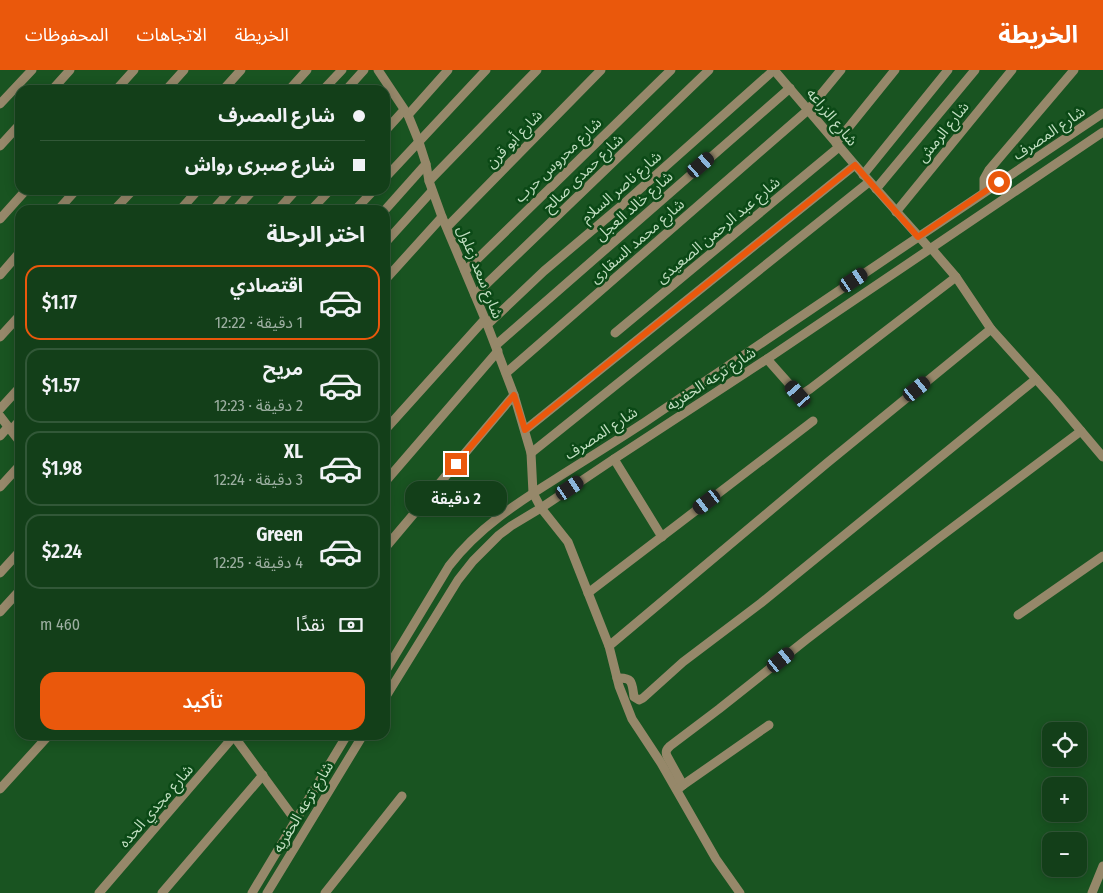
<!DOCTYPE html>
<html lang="ar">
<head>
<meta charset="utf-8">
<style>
	:root { --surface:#133f19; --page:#1c4622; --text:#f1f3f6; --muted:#9dafa2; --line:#325838; --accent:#ea580c }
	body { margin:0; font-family:"Fira Sans Condensed","Noto Sans Arabic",sans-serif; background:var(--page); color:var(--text); direction:rtl; height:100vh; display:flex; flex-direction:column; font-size:19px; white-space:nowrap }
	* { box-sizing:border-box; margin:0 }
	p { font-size:16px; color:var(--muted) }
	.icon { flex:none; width:28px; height:28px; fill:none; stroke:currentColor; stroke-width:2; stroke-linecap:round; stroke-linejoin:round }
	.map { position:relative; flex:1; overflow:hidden; direction:ltr }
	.drawer { position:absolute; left:15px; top:135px; width:375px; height:535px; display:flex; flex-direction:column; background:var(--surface); border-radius:15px; box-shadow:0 2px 12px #0003,0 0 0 1px var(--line); direction:rtl }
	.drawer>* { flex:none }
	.top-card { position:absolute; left:15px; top:15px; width:375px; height:110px; border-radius:15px; box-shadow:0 2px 12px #0003,0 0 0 1px var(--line); direction:rtl; display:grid; align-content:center; height:110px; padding:0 25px; background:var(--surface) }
	.fabs { position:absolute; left:1042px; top:652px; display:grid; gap:10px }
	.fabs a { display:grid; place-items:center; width:45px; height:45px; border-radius:10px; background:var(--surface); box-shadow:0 2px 12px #0003,0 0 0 1px var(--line); font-size:25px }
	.end { position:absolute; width:22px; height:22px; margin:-11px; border:6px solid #ea580c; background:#fff; box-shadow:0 0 0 2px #fff }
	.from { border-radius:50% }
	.bubble { position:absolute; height:35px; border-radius:15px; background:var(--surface); box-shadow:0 2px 12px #0003,0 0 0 1px var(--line); font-size:16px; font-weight:600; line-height:35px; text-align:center; direction:rtl }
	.car { position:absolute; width:15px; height:30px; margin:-15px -8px; border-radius:6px; box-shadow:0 0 4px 1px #0007; background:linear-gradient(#222 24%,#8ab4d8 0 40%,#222 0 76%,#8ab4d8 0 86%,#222 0) }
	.top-card b { display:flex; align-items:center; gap:18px; height:48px; font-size:19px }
	.top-card b+b { border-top:1px solid var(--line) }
	.top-card i { width:12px; height:12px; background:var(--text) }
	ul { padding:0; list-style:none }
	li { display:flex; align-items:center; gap:15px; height:75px; margin:0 10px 8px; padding:0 15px; border:2px solid var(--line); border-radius:15px }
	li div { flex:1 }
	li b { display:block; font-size:19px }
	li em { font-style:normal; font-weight:600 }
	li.active { border-color:var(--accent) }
	li>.icon { width:45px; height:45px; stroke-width:1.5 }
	h2 { padding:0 25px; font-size:22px; line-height:60px }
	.pay { display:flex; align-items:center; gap:12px; height:55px; padding:0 25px; font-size:19px }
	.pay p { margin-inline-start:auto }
	.cta { display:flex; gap:10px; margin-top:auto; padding:10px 25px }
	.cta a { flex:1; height:58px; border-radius:15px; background:var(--accent); color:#fff; font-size:20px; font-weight:600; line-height:58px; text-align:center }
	header { display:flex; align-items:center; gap:30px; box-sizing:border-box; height:70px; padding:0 25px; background:var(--accent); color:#fff }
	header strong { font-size:24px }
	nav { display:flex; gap:28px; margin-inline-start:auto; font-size:18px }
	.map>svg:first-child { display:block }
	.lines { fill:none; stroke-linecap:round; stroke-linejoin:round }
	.minor { stroke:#96886a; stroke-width:9 }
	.route { stroke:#ea580c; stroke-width:6 }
	.labels { text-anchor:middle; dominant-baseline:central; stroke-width:5; stroke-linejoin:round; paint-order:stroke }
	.street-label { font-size:15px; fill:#c1dec1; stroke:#0b4916 }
</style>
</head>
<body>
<header>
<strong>الخريطة</strong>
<nav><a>الخريطة</a><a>الاتجاهات</a><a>المحفوظات</a></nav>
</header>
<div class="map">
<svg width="1103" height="823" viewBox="0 0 1103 823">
	<rect width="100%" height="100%" fill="#195421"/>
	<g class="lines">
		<g class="minor">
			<path d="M378,0L408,45L419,72L426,94L429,111L442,147L485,249L514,325L531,383L533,423L541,438L568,472L609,576L619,616L632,649L661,693L716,789L740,823"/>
			<path d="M774,0L855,95L930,179"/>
			<path d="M52,20L70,0"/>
			<path d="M116,20L134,0"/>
			<path d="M166,20L184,0"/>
			<path d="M223,20L241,0"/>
			<path d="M289,20L307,0"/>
			<path d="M323,20L342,0"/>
			<path d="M346,20L364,0"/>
			<path d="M0,34L32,0"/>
			<path d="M408,45L448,0"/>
			<path d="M385,61L404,40"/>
			<path d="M836,73L895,0"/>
			<path d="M0,76L20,54"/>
			<path d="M863,105L948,0"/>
			<path d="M385,108L486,0"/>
			<path d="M429,111L537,0"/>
			<path d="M876,119L975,0"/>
			<path d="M984,122V109L989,100L1074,0"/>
			<path d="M58,140L76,120"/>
			<path d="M114,140L133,120"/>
			<path d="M180,140L198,120"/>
			<path d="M213,140L231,120"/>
			<path d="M235,140L253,120"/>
			<path d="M278,140L296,120"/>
			<path d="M311,140L330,120"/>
			<path d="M355,140L374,120"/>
			<path d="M385,140L426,94"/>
			<path d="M896,142L1012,0"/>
			<path d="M0,149L26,120"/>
			<path d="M447,157L601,0"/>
			<path d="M385,173L432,121"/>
			<path d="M931,178L956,207L991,259"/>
			<path d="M465,201L671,0"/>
			<path d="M0,205L20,182"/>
			<path d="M385,210L442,147"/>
			<path d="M475,225L709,0"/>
			<path d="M487,255L544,201L621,136L774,0"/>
			<path d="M615,263L839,77"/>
			<path d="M0,267L20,245"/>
			<path d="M496,275L790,18"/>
			<path d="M767,289L798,324L801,325L810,319L956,207"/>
			<path d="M506,303L808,40L841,0"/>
			<path d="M0,339L20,317"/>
			<path d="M0,346L20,372"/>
			<path d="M11,360L20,350"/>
			<path d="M385,360L485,249"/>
			<path d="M525,360L855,95"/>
			<path d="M0,366L8,357"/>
			<path d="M531,383L869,112"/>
			<path d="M614,389L662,467"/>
			<path d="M385,412L498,281"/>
			<path d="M0,417L20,395"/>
			<path d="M385,478L514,325"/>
			<path d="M0,503L20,481"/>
			<path d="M588,523L813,351"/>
			<path d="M0,542L20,520"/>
			<path d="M1018,545L1103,486"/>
			<path d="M609,576L827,393L991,259L1054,329L1103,387"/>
			<path d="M385,602L449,496C478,458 517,433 557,408C587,389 616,371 645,352C797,249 950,145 1103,43"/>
			<path d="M617,608C633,607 632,613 634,627L639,630L643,628L683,592L761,533L1036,309"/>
			<path d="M385,628L458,510L473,491L499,465L511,456L541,438L614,389L767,289L1103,62"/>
			<path d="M233,665L296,751"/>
			<path d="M683,715L769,655"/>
			<path d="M0,719L49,665"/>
			<path d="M677,720L683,715L667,686C665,681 667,679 670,676L719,639L807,569L940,467L1081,361"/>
			<path d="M99,823L234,666"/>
			<path d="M162,823L263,705"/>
			<path d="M252,823L347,665"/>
			<path d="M267,823L363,665"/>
			<path d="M325,823L402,726"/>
			<path d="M1092,823L1103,796"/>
		</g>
	</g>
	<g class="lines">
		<path class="route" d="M456,394L514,325L525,360L855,95L918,167L999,112"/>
	</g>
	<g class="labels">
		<g class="street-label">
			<text transform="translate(832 47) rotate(50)">شارع الزراعه</text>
			<text transform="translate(943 62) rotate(-51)">شارع الرمش</text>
			<text transform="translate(1049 63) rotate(-34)">شارع المصرف</text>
			<text transform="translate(514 69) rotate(-46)">شارع أبو قرن</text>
			<text transform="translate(558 90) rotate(-44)">شارع محروس حرب</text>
			<text transform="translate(583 103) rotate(-44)">شارع حمدى صالح</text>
			<text transform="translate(621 117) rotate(-41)">شارع ناصر السلام</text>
			<text transform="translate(634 136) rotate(-41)">شارع خالد العجل</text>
			<text transform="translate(718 160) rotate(-40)">شارع عبد الرحمن الصعيدى</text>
			<text transform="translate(637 171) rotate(-41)">شارع محمد السقارى</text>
			<text transform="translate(480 202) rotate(68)">شارع سعد زعلول</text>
			<text transform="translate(711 309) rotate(-33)">شارع ترعه الحفريه</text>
			<text transform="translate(601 363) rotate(-33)">شارع المصرف</text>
			<text transform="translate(156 736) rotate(-49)">شارع مجدي الحده</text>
			<text transform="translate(303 737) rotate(-59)">شارع ترعه الحفريه</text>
		</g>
	</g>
</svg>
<div class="fabs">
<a><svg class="icon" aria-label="locate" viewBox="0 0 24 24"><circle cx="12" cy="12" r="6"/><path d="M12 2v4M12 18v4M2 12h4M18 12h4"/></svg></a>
<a>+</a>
<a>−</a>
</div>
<i class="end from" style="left:999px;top:112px"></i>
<i class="end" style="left:456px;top:394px"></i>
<div class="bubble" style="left:405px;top:411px;width:102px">2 دقيقة</div>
<i class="car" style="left:701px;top:95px;rotate:49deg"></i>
<i class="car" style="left:854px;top:210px;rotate:56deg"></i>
<i class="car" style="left:917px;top:319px;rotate:51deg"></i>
<i class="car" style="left:798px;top:324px;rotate:319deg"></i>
<i class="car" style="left:570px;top:418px;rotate:56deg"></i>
<i class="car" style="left:707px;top:432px;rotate:233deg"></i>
<i class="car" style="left:781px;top:590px;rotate:51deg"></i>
<div class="top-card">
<b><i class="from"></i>شارع المصرف</b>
<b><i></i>شارع صبرى رواش</b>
</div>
<section class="drawer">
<h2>اختر الرحلة</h2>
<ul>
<li class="active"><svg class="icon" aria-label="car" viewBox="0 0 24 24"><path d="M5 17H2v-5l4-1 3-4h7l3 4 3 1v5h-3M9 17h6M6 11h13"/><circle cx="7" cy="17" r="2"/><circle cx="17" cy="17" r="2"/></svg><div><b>اقتصادي</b><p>1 دقيقة · 12:22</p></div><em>$1.17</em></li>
<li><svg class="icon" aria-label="car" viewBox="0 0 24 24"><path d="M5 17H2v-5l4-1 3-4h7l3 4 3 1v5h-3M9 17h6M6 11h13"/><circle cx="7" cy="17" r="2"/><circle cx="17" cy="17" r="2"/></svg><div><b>مريح</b><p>2 دقيقة · 12:23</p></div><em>$1.57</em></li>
<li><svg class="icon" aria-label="car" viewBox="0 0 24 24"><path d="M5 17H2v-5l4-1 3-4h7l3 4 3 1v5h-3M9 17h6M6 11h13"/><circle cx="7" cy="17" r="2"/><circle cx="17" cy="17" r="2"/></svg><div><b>XL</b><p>3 دقيقة · 12:24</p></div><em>$1.98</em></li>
<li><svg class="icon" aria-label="car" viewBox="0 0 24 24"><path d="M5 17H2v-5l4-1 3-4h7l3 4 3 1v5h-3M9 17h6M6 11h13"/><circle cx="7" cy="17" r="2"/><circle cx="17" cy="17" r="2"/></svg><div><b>Green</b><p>4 دقيقة · 12:25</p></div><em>$2.24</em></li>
</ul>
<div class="pay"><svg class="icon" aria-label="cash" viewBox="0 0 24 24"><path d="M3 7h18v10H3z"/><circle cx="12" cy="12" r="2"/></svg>نقدًا<p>460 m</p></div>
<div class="cta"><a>تأكيد</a></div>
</section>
</div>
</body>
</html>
